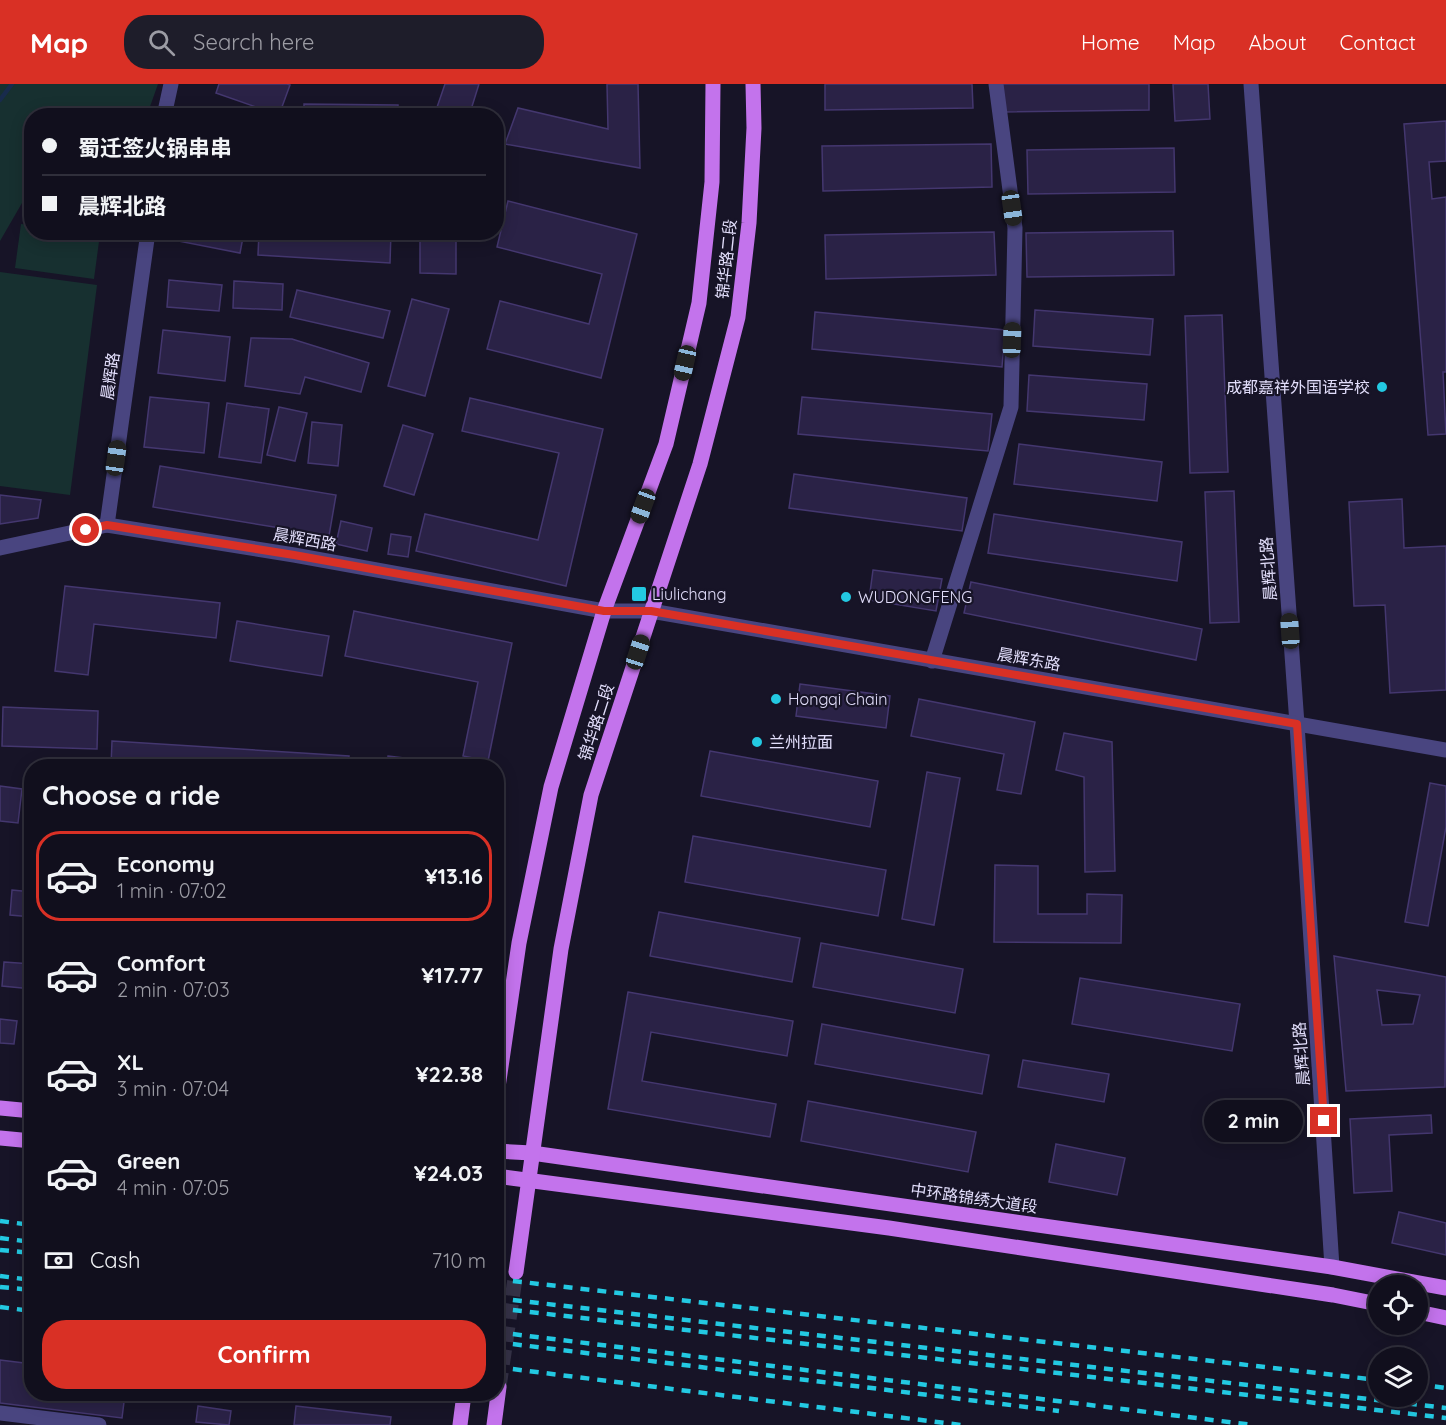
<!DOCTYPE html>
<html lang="en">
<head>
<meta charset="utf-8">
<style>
	:root { --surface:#110f1d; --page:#1e1d2a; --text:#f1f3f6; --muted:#9c9ca4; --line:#302f3b; --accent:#d93025 }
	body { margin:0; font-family:Quicksand,"Noto Sans SC",sans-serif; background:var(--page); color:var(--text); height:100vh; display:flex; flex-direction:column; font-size:22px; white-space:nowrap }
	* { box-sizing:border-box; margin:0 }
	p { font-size:20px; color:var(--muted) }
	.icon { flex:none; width:33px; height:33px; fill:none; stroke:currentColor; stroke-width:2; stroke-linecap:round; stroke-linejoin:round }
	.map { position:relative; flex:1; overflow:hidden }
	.drawer { position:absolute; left:24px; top:675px; width:480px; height:642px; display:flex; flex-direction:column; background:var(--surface); border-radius:24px; box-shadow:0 3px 15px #0003,0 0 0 2px var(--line) }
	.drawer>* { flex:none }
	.hud { position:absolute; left:24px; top:24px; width:480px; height:132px; border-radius:24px; box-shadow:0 3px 15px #0003,0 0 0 2px var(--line); display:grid; align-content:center; height:132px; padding:0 18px; background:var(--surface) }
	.fabs { position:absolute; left:1368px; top:1191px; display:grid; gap:12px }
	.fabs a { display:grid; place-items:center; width:60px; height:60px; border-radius:50%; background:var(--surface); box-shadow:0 3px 15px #0003,0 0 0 2px var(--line); font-size:30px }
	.end { position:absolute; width:27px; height:27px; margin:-14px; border:8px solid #d93025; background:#fff; box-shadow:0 0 0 3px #fff }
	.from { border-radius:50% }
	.bubble { position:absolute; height:42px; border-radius:21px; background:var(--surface); box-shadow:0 3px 15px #0003,0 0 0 2px var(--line); font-size:20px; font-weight:700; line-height:42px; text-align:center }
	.car { position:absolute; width:18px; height:36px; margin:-18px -9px; border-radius:8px; box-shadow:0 0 4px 2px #0007; background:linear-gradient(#222 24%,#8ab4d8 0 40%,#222 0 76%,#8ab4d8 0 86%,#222 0) }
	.hud b { display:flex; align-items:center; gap:21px; height:57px; font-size:22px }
	.hud b+b { border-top:2px solid var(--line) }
	.hud i { width:15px; height:15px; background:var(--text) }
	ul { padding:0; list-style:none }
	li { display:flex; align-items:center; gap:18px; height:90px; margin:0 12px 9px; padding:0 6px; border:3px solid transparent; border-radius:24px }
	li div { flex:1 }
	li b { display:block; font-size:22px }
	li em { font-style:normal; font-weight:700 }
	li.selected { border-color:var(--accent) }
	li>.icon { width:54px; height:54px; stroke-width:1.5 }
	h2 { padding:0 18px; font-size:27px; line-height:72px }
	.pay { display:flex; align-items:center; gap:15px; height:66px; padding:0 18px; font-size:22px }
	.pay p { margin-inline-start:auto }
	.button { display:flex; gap:12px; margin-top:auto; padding:12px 18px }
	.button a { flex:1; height:69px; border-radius:24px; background:var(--accent); color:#fff; font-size:24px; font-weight:700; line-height:69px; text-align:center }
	header { display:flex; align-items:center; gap:36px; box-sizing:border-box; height:84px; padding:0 30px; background:var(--accent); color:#fff }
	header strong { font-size:28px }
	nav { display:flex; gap:33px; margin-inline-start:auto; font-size:21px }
	.search { width:420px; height:54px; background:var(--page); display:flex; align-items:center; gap:15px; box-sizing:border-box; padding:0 21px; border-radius:24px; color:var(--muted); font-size:22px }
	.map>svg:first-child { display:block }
	.green { fill:#173030 }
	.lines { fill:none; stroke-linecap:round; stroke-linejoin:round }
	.stream { stroke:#182b4c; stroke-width:4.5 }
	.building { fill:#2a2246; stroke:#44376f; stroke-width:1.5; fill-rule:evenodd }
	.major-tunnel { stroke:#353247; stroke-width:15; stroke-dasharray:15 8; stroke-linecap:butt }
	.minor { stroke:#494580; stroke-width:15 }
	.major { stroke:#c373ec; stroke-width:15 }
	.rail { stroke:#23c9e2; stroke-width:4.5; stroke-dasharray:9 8; stroke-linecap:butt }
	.route { stroke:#d93025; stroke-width:8 }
	.poi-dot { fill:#23c9e2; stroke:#171427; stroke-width:2 }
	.labels { text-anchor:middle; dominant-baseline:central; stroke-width:4.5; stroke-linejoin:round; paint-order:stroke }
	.street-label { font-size:16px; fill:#e2defb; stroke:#171427 }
	.poi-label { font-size:16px; fill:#e2defb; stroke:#171427; text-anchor:start }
</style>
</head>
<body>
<header>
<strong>Map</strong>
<div class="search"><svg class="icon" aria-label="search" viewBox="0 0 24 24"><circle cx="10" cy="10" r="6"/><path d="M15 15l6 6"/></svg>Search here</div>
<nav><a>Home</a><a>Map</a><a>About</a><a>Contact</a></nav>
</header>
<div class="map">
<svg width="1446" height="1341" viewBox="0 0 1446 1341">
	<rect width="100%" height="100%" fill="#171427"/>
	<g class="green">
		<path d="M0,0H158L147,31L32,32L31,130L22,129V119L0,157Z"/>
		<path d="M21,140L31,141L32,148L100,150L94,195L15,184Z"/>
		<path d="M0,188L97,201L70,411L0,402Z"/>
	</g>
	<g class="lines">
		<path class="stream" d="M0,16L12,0"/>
	</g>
	<g class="building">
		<path d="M219,0H287L290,1L279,31L216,9Z"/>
		<path d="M445,0H479L469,32H434Z"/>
		<path d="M607,0H638L640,84L505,60L518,24L608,45Z"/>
		<path d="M825,0H972L973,24L825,26Z"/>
		<path d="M1001,0H1149V26L1002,28Z"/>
		<path d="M1173,0H1208L1210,35L1175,37Z"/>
		<path d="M304,20L398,21V32H304Z"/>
		<path d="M1446,37V77L1429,78L1432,115L1446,113V288H1443L1446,350L1428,351L1404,40Z"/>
		<path d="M991,60L992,103L823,107L822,62Z"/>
		<path d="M1174,64L1175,108L1028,110L1027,66Z"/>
		<path d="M508,117L637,150L601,294L487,265L500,217L589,240L602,190L497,163Z"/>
		<path d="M1173,147L1174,191L1027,193L1026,149Z"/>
		<path d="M174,148H244L240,169L173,156Z"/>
		<path d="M259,148H391L390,179L258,171Z"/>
		<path d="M420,148H456V190L420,189Z"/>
		<path d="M994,148L996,191L826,195L825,151Z"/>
		<path d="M169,196L222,201L219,227L167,223Z"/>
		<path d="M234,197L283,200L282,226L233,224Z"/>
		<path d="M297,206L390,227L383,254L290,233Z"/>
		<path d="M412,215L449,225L425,312L388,302Z"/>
		<path d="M1035,226L1153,235L1150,271L1033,262Z"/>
		<path d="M815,228L1005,246L1002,283L812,265Z"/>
		<path d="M1222,231L1228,388L1190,389L1185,232Z"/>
		<path d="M163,246L230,253L225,297L158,289Z"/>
		<path d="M251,254L292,255L369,279L361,308L305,293L300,310L245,302Z"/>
		<path d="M1029,291L1147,300L1144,336L1027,327Z"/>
		<path d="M150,313L209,319L204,369L144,363Z"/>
		<path d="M802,313L992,330L988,367L798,350Z"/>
		<path d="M470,314L603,345L566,502L416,467L425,430L538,456L559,369L462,347Z"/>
		<path d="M227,319L269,325L261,379L219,373Z"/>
		<path d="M279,323L307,329L295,377L267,371Z"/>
		<path d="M312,338L342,341L338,382L308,379Z"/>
		<path d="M403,341L433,350L414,411L384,402Z"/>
		<path d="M1019,360L1162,378L1157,417L1014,400Z"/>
		<path d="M160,382L336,411L329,452L153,423Z"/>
		<path d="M794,390L967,414L962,447L789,424Z"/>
		<path d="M1234,407L1239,538L1210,539L1205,408Z"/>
		<path d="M0,411L41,416L38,434L0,440Z"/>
		<path d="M1402,415L1404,464L1446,462V606L1390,609L1385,521L1354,522L1349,418Z"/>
		<path d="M994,430L1182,458L1177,497L988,469Z"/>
		<path d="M341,437L372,444L367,467L336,460Z"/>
		<path d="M391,450L411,453L408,473L388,470Z"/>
		<path d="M873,486L942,495L936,527L869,516Z"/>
		<path d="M971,498L1202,545L1196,576L964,529Z"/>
		<path d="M65,502L220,519L216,554L94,540L88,591L55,587Z"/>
		<path d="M354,527L512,559L488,677L463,672L478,598L345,572Z"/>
		<path d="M237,537L329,552L322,592L230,577Z"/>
		<path d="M800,600L890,612L886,644L796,632Z"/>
		<path d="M919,615L1035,638L1021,710L997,706L1004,670L911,652Z"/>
		<path d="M3,623L98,627L97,665L2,662Z"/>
		<path d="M1064,649L1112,658L1115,787L1085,788L1084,693L1056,686Z"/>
		<path d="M112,657L349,672L348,682H111Z"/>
		<path d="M710,667L878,697L870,743L701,712Z"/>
		<path d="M388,672L453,680V682H387Z"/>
		<path d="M927,688L960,694L934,841L902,835Z"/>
		<path d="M1430,699L1446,702V743L1428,842L1405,838Z"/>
		<path d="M0,702L22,705L18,739L0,737Z"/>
		<path d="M693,752L886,786L878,832L685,798Z"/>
		<path d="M995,781L1038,782V830H1087V810L1122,811L1121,859L994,858Z"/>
		<path d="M12,806L32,808V833L10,831Z"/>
		<path d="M659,828L800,854L792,898L650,872Z"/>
		<path d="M821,859L963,885L955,929L813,903Z"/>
		<path d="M1334,872L1446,893L1445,1003L1346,1007ZM1377,906L1420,911L1413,940L1382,941Z"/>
		<path d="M4,878L32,880V905L2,902Z"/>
		<path d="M1080,894L1240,920L1232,967L1072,940Z"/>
		<path d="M628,908L793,937L787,972L651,948L642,997L776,1020L770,1053L608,1025Z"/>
		<path d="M0,935L17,937L14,960L0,959Z"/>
		<path d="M822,940L989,971L982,1010L815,980Z"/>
		<path d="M1023,976L1109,990L1104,1018L1018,1003Z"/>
		<path d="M808,1017L976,1048L968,1088L801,1057Z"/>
		<path d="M1431,1031L1432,1049L1389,1051L1392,1107L1354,1109L1350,1035Z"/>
		<path d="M1056,1060L1125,1074L1117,1111L1049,1098Z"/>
		<path d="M1399,1128L1446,1139V1171L1392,1159Z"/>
		<path d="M0,1276L32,1280V1310H125L122,1334L0,1319Z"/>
		<path d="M198,1322L231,1327L229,1341L196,1338Z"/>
		<path d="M296,1322L391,1333L390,1341H294Z"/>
	</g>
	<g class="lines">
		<path class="major-tunnel" d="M499,1303L516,1188"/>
		<g class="minor">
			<path d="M1251,0L1297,640L1332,1183"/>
			<path d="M164,32L171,0"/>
			<path d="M107,441L148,148"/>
			<path d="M0,464L107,441L294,471L604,527H651L1446,666"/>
			<path d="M932,577L1011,323L1015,144L996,0"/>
			<path d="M0,1329L99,1341"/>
		</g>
		<g class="major">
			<path d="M496,1017L519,859L551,703L604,527L666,360L699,219L712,98L713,0"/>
			<path d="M0,1024L32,1027"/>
			<path d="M0,1054L32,1057"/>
			<path d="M496,1067L532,1069L1332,1183L1446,1204"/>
			<path d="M496,1092L889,1144L1333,1211L1378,1220"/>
			<path d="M516,1188L561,865L591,711L700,380L738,233L749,139L754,44L753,0"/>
			<path d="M1418,1228L1446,1234"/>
			<path d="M460,1341L464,1310"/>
			<path d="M494,1341L499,1303"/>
		</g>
		<g class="rail">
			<path d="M0,1137L32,1141"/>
			<path d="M0,1154L32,1158"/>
			<path d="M0,1166L32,1169"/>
			<path d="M0,1192L32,1196"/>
			<path d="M496,1195L1378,1296"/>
			<path d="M0,1203L32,1206"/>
			<path d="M496,1214L1446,1324"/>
			<path d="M0,1223L32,1227"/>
			<path d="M496,1224L1446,1334"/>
			<path d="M496,1248L1253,1341"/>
			<path d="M496,1258L1059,1327"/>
			<path d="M496,1283L961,1341"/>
			<path d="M1418,1300L1446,1304"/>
		</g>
	</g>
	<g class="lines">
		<path class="route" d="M86,446L107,441L294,471L604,527H651L1297,640L1324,1037"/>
	</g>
	<g class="poi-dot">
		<circle cx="1382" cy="303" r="6"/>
		<rect x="631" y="502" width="16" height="16" rx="3"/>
		<circle cx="846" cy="513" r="6"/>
		<circle cx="776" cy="615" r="6"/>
		<circle cx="757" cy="658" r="6"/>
	</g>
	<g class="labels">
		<g class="street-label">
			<text transform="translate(726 175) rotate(-84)">锦华路二段</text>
			<text transform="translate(110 292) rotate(-82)">晨辉路</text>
			<text transform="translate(305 455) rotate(10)">晨辉西路</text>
			<text transform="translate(1268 485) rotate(-94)">晨辉北路</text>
			<text transform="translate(1029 575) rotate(10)">晨辉东路</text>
			<text transform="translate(596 638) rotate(-72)">锦华路二段</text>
			<text transform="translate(1301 970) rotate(-94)">晨辉北路</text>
			<text transform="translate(974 1114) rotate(8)">中环路锦绣大道段</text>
		</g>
		<g class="poi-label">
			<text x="1370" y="303" text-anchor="end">成都嘉祥外国语学校</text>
			<text x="652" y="510">Liulichang</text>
			<text x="858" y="513">WUDONGFENG</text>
			<text x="788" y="615">Hongqi Chain</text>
			<text x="769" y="658">兰州拉面</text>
		</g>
	</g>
</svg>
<div class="fabs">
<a><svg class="icon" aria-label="locate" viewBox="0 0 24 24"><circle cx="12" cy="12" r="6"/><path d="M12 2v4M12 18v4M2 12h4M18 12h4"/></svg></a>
<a><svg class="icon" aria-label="layers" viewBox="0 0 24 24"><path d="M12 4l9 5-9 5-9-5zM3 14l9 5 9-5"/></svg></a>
</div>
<i class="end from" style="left:86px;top:446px"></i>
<i class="end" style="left:1324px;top:1037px"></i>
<div class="bubble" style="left:1204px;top:1016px;width:99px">2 min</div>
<i class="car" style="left:1012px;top:124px;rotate:172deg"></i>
<i class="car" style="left:1012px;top:256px;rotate:2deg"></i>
<i class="car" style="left:685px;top:279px;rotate:193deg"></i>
<i class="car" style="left:116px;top:374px;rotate:8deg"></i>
<i class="car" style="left:643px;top:422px;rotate:200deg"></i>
<i class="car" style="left:1290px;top:547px;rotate:356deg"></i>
<i class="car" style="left:638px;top:568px;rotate:18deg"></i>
<div class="hud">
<b><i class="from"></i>蜀迁签火锅串串</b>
<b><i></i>晨辉北路</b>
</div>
<section class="drawer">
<h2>Choose a ride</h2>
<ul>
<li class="selected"><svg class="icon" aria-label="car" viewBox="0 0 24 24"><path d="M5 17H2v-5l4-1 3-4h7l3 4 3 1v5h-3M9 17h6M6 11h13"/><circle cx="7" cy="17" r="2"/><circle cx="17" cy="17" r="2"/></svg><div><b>Economy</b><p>1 min · 07:02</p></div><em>¥13.16</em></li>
<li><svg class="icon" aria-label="car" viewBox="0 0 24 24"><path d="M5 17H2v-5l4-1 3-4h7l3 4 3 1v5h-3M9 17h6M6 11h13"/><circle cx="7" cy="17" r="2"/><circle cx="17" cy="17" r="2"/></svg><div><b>Comfort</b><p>2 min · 07:03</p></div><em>¥17.77</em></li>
<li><svg class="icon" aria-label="car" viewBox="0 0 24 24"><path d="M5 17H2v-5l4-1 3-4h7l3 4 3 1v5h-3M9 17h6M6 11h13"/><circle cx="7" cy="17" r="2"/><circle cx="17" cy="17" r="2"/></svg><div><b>XL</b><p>3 min · 07:04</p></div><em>¥22.38</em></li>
<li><svg class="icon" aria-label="car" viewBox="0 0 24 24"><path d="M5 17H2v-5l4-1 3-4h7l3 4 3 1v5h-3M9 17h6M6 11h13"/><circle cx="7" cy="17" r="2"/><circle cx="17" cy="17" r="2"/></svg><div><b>Green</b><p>4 min · 07:05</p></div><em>¥24.03</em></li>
</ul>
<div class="pay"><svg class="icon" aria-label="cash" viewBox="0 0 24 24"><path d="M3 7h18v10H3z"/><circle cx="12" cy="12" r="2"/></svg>Cash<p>710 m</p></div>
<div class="button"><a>Confirm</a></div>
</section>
</div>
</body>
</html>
